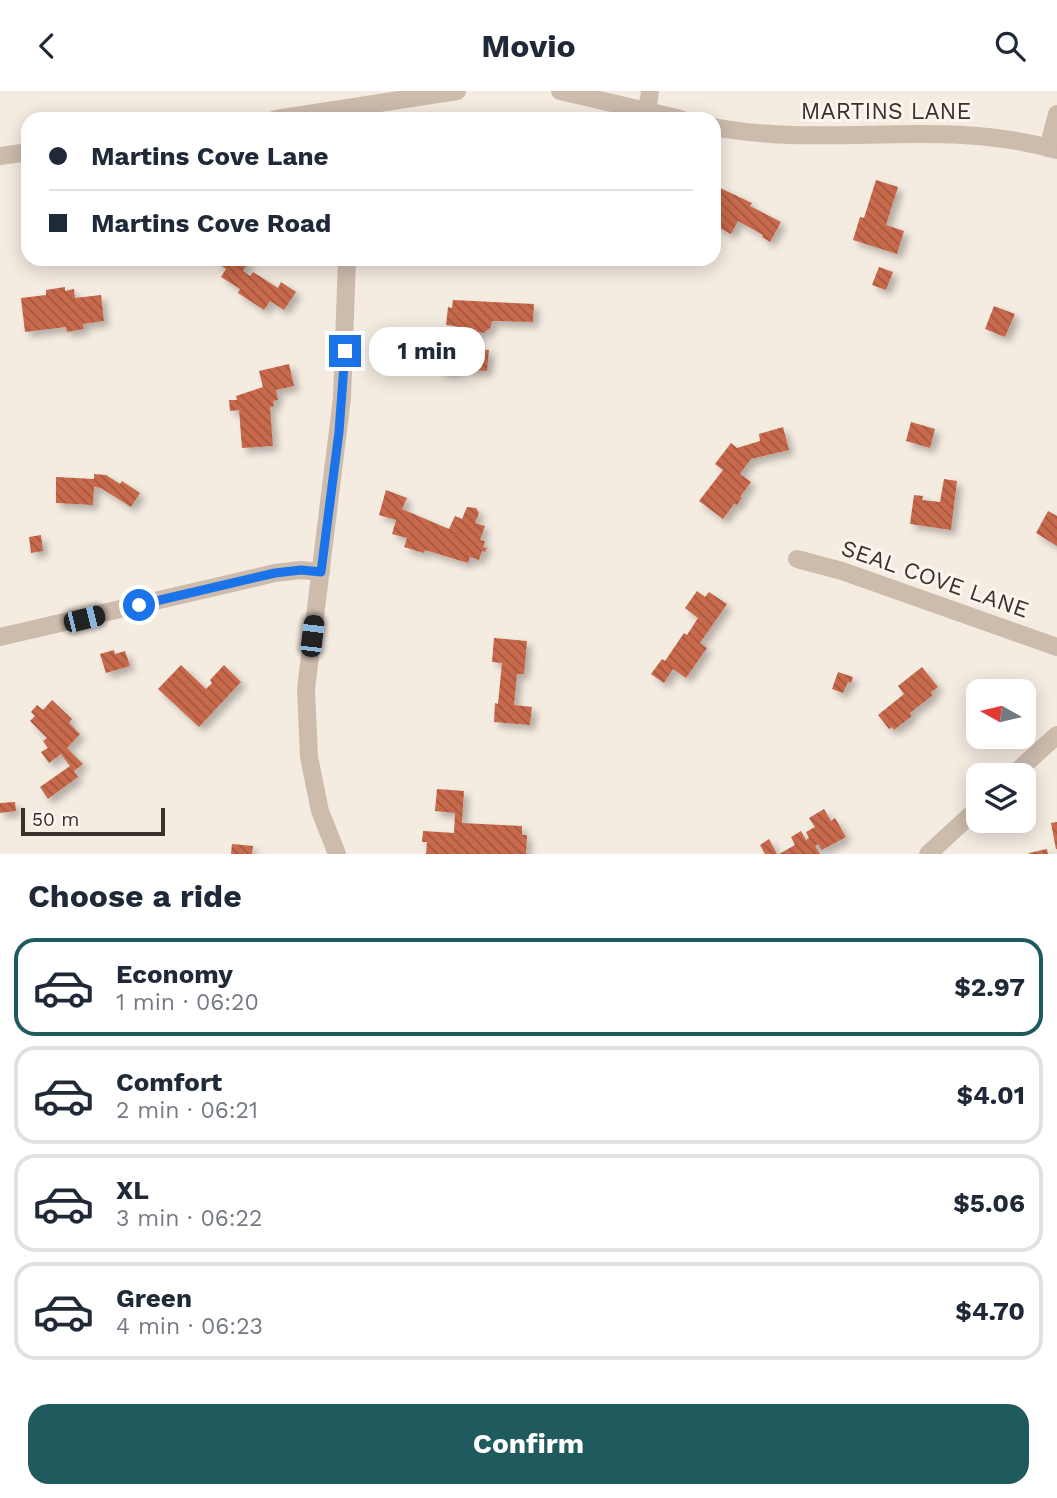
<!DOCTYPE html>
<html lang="en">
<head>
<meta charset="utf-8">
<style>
	:root { --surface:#fff; --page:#f6f6f7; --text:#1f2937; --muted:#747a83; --line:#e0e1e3; --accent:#1f5a5e }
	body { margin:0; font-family:"Work Sans",sans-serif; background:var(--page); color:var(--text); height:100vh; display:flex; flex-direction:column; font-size:26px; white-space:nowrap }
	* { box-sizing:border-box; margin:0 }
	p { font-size:23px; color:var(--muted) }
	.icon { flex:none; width:38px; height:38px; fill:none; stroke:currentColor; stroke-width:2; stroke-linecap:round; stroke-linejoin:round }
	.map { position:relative; height:763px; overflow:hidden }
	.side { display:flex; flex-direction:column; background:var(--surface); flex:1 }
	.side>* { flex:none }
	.guide { position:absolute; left:21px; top:21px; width:700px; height:154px; border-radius:21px; box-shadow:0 4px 18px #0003; display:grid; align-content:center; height:154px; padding:0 28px; background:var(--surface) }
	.needle { width:46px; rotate:278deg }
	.fabs { position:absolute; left:966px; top:588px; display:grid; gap:14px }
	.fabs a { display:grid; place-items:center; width:70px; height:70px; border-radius:14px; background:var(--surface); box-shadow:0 4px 18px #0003; font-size:35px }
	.scale { position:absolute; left:21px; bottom:18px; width:144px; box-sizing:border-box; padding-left:7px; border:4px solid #3b302b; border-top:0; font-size:19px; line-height:24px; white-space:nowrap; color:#3b302b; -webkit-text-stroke:5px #fbf5ee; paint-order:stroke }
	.end { position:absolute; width:32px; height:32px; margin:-16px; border:9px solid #1a73e8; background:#fff; box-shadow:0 0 0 4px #fff }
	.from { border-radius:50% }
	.bubble { position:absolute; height:49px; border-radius:21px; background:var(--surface); box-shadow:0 4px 18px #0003; font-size:23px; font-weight:700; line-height:49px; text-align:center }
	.car { position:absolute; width:21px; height:42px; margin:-21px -10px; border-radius:9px; box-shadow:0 0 5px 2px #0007; background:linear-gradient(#222 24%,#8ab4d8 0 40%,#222 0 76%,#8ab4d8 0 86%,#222 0) }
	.guide b { display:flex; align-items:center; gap:24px; height:66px; font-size:26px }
	.guide b+b { border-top:2px solid var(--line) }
	.guide i { width:18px; height:18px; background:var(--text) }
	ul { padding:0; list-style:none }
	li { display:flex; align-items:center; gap:21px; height:98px; margin:0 14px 10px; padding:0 14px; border:4px solid var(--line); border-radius:21px }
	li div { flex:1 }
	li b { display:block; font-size:26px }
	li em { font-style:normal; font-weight:700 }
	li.current { border-color:var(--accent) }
	li>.icon { width:63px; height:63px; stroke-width:1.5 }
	h2 { padding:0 28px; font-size:32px; line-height:84px }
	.cta { display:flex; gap:14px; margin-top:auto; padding:14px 28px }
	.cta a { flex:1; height:80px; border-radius:21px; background:var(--accent); color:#fff; font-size:28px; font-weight:700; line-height:80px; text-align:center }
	header { display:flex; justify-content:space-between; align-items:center; height:91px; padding:0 28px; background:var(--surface); font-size:32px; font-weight:700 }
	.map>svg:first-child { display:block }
	.building { fill:url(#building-back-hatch); filter:url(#shadow) }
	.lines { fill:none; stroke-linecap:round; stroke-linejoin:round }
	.minor { stroke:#cdbbac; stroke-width:18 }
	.route { stroke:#1a73e8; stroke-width:9 }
	.labels { text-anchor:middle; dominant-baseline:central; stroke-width:6; stroke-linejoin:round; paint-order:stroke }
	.street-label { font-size:23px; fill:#3b302b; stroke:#fbf5ee }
</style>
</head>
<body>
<header><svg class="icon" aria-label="back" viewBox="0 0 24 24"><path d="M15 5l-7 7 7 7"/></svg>Movio<svg class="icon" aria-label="search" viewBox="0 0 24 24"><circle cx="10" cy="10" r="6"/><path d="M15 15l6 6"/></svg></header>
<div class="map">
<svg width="1057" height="763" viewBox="0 0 1057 763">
	<defs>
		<pattern id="building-back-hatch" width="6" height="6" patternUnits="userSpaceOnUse" patternTransform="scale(1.75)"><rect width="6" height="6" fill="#c8694b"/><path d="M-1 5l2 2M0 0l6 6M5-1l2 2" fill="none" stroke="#a4573f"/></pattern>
		<filter id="shadow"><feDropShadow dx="5" dy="5" stdDeviation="3.5" flood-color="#0004"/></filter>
	</defs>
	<rect width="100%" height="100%" fill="#f4ebe1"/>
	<g class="building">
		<path d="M876,89L898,96L886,134L904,140L897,163L853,149L860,126L864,127Z"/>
		<path d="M718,96L752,112L750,115L781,131L770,151L762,146L763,144L738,130L731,143L714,134L718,124L714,122V101Z"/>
		<path d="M219,168H251L243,180L250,185L253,181L278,197L281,191L296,201L284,219L270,210L264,219L238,202L240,198L221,186L226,178L217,172Z"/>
		<path d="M879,176L893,181L886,199L872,194Z"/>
		<path d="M65,196V200L74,198L75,207L101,204L104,230L83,233L84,238L67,241L66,236L25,241L21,207L46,204V199Z"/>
		<path d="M453,209L534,213L533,231L492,230L491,236L484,242L478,241L476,258L489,259L487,280L458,278V282L439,281L440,263H447V256L455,257L457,235L446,234L448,216L452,217Z"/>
		<path d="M994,215L1015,223L1005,246L985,238Z"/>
		<path d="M388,251L399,254L395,269L384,266Z"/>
		<path d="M289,273L294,295L276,299L278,309L273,310L274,315L270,316L273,355L242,357L239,319L230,320L229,309H237L236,305L263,296L259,280Z"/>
		<path d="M911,331L935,338L930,357L906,350Z"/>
		<path d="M783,336L789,359L751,368L740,383L751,391L740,406L742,407L737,414L734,413L723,428L699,410L723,379L715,373L731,352L737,357L760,350L759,343Z"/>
		<path d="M94,383L106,384L120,393L122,390L140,402L131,416L101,397L94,396L93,414L56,412V386L94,388Z"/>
		<path d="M944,388L957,390L951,439L910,433L914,404L923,405L922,409L940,411Z"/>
		<path d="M386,399L407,407L402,418L449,438L455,425L462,428L467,416L476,417L479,422L475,432L485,435L480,449L485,450L483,456L487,457L485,461L482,460L479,469L470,466L468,472L425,459L424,462L404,456L407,447L392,443L396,429L379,424Z"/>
		<path d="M1048,420L1057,425V455L1036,442Z"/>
		<path d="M41,444L43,460L31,462L29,446Z"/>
		<path d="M697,500L705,506L709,501L727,513L700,552L707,557L686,587L673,578L664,592L651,583L662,568L665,570L684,542L687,544L698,527L685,517Z"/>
		<path d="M494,547L527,550L524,583H517L514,614L532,616L530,634L494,631L495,612L498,613L502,572L492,571Z"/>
		<path d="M114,559L115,563L125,560L130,575L106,582L100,563Z"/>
		<path d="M181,574L206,598L212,592L210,589L224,574L241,591L199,636L158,598Z"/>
		<path d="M922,576L938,596L931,601L933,604L910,622L912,625L894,639L892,636L889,638L878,624L904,603L898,595Z"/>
		<path d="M838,581L853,586L851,592L848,591L843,602L832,598Z"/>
		<path d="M52,609L72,628L69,632L80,643L67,657L83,673L74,680L78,686L48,708L40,696L70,675L61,663L49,672L41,661L48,657L43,650L47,647L30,630L35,625L31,621L37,614L43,619Z"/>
		<path d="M437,698L464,700L462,732L522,735V744H527L526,763H426L427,751H422L423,740L454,742L455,722L435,720Z"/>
		<path d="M15,711L16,720L0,722V712Z"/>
		<path d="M824,718L831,730L835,727L846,746L822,759L818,753L815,755L820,763H779L795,754L791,746L801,740L806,749L809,747L806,741L815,736L809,727Z"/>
		<path d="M1057,731V758H1056L1051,732Z"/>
		<path d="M769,748L777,763H765L760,754Z"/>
		<path d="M232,753L253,755L252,763H231Z"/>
		<path d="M1047,758L1048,763H1029V762Z"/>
	</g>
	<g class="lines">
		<g class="minor">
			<path d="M560,0L681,28"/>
			<path d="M647,20L650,0"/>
			<path d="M276,28L457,0"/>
			<path d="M714,36C829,58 941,26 1057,59"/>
			<path d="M1048,57L1057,23"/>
			<path d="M0,65L28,61"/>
			<path d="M797,468L842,480L1057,556"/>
			<path d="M0,546L275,482L301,479L321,481"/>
			<path d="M1013,684L1057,644"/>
			<path d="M337,763L320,720L309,666L306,598L342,307L347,168"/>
			<path d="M928,763L978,717"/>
		</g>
	</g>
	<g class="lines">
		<path class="route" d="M139,514L275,482L301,479L321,481L339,341L345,260"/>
	</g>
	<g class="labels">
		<g class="street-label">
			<text x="886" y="20">MARTINS LANE</text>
			<text transform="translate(935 488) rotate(19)">SEAL COVE LANE</text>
		</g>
	</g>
</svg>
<div class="fabs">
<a><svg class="needle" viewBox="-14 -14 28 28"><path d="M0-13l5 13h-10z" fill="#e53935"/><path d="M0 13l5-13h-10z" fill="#747a83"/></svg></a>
<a><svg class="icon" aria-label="layers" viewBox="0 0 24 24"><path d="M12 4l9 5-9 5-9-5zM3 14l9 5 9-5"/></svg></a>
</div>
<div class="scale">50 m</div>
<i class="end from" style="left:139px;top:514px"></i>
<i class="end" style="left:345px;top:260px"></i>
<div class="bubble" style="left:369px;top:236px;width:116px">1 min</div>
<i class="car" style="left:84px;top:528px;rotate:76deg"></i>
<i class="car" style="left:312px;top:545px;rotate:7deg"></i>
<div class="guide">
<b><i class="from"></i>Martins Cove Lane</b>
<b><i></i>Martins Cove Road</b>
</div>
</div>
<section class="side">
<h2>Choose a ride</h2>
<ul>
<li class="current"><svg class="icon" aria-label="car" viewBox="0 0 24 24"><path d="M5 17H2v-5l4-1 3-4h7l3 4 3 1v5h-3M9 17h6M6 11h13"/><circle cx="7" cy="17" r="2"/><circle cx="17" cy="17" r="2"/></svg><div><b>Economy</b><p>1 min · 06:20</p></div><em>$2.97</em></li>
<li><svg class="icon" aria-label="car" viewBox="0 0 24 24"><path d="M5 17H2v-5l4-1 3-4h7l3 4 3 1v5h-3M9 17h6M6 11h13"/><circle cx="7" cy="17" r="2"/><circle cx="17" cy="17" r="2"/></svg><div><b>Comfort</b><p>2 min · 06:21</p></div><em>$4.01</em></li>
<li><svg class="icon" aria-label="car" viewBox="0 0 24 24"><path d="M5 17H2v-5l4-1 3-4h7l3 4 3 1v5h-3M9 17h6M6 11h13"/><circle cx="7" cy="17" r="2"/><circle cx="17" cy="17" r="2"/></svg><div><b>XL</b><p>3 min · 06:22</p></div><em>$5.06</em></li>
<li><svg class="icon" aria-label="car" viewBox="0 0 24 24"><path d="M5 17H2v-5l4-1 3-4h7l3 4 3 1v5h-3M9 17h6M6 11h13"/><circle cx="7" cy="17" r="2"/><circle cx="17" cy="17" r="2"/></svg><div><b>Green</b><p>4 min · 06:23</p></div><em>$4.70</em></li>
</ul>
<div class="cta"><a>Confirm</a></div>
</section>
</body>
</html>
